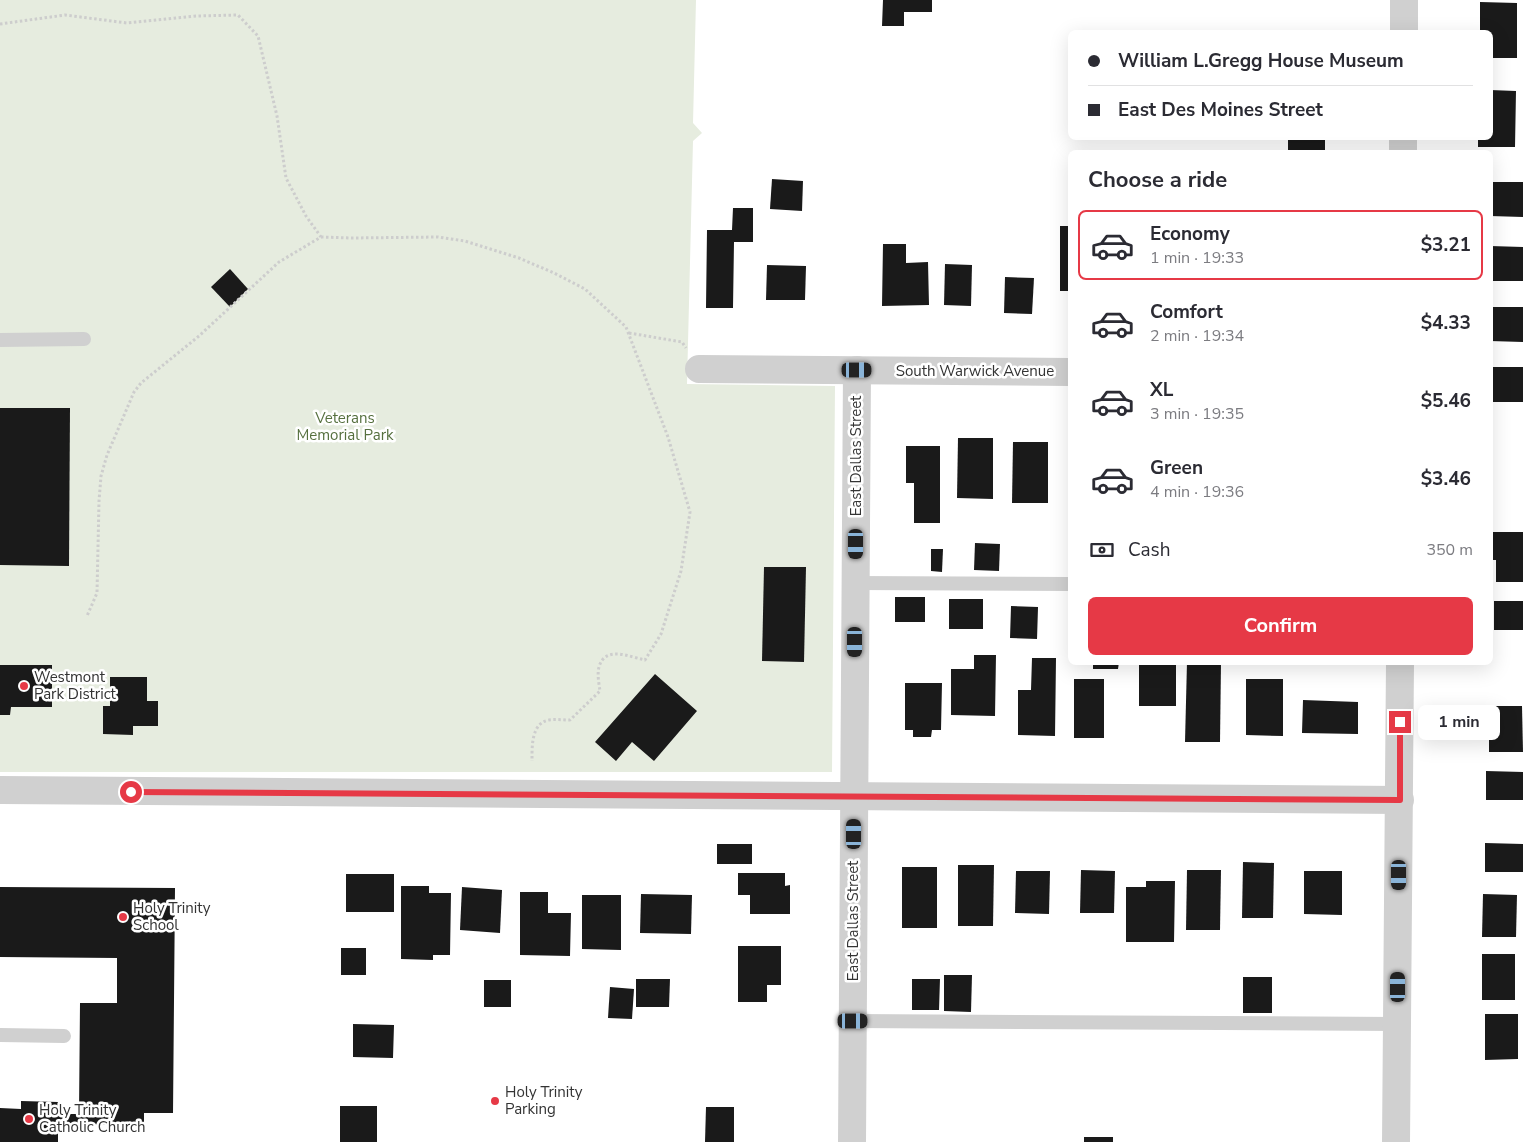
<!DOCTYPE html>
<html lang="en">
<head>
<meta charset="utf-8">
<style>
	:root { --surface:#fff; --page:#f7f7f7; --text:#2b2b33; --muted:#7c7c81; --line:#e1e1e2; --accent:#e63946 }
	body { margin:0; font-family:"Nunito Sans",sans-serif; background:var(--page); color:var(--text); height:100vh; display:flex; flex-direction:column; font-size:19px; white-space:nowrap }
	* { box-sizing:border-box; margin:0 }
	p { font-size:16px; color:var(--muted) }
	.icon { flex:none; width:28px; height:28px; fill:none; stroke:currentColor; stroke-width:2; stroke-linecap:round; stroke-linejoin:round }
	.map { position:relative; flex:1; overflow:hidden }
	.panel { position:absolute; left:1068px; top:150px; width:425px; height:515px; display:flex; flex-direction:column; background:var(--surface); border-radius:8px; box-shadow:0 5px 20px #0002 }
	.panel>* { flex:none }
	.hud { position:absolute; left:1068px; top:30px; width:425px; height:110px; border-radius:8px; box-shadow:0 5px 20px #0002; display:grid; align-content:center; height:110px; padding:0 20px; background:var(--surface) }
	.end { position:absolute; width:22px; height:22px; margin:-11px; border:6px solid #e63946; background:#fff; box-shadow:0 0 0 2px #fff }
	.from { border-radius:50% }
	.bubble { position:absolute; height:35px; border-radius:8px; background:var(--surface); box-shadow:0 5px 20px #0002; font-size:16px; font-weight:700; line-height:35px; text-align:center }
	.car { position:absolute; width:15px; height:30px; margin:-15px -8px; border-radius:6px; box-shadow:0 0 4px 1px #0007; background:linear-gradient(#222 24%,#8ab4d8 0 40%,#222 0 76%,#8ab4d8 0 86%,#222 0) }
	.hud b { display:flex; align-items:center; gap:18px; height:48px; font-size:19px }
	.hud b+b { border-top:1px solid var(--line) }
	.hud i { width:12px; height:12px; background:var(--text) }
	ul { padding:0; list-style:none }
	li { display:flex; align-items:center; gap:15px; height:70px; margin:0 10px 8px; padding:0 10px; border:2px solid transparent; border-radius:8px }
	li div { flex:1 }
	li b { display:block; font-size:19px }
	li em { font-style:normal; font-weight:700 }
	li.selected { border-color:var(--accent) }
	li>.icon { width:45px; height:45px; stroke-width:1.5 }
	h2 { padding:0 20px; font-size:22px; line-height:60px }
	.pay { display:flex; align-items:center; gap:12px; height:55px; padding:0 20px; font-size:19px }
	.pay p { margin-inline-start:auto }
	.primary-button { display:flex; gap:10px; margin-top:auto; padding:10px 20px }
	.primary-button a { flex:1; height:58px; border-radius:8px; background:var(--accent); color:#fff; font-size:20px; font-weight:700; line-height:58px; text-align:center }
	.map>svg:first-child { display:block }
	.green { fill:#e6ecdf }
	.building { fill:#1a1a1a }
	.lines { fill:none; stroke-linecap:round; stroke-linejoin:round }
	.path { stroke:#cdcdcd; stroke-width:3; stroke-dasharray:2.5 2.5; stroke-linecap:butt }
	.service { stroke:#d0d0d0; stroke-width:14 }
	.minor { stroke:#d0d0d0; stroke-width:28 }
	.route { stroke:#e63946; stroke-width:6 }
	.poi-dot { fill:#e63946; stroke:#fff; stroke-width:2 }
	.labels { text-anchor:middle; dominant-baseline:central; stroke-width:5; stroke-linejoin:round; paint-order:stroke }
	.street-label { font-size:15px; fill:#333; stroke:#fff }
	.park-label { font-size:15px; fill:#56703f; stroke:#fff }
	.poi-label { font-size:15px; fill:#333; stroke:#fff; text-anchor:start }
</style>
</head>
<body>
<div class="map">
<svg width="1523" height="1142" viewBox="0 0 1523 1142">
	<rect width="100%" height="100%" fill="#fff"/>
	<path class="green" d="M0,0H696L693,123L702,133L693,141L687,384L835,386L832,772H0Z"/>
	<g class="building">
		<path d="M883,0H932V12H904V26H882Z"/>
		<path d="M1480,2L1517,3V58H1490V32H1480Z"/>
		<path d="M1490,90L1516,91L1515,147H1478V138H1490Z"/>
		<rect x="1288" y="138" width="37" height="14"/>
		<path d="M772,179L803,181L802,211L770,209Z"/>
		<path d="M1490,182H1523V217L1490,216Z"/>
		<path d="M733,208H753V242H734L733,308H706L707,230H732Z"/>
		<rect x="1060" y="226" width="10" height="65"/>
		<path d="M883,244H906V263L928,262L929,305L882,306Z"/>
		<path d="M1490,246L1523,247V281H1490Z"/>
		<path d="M945,264L972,265L971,306L944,305Z"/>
		<path d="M767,265L806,266L805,300H766Z"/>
		<path d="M230,269L248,289L230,307L211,287Z"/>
		<path d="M1005,277L1034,278L1032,314L1004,313Z"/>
		<path d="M1490,307H1523V342L1490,341Z"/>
		<rect x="1490" y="367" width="33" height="35"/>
		<path d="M0,408H70L69,566L0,565Z"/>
		<path d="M958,438H993V499L957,498Z"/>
		<path d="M1013,442H1048V503H1012Z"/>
		<path d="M906,446H940V523H914V483H906Z"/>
		<path d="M1490,532H1523V582H1496V560H1490Z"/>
		<path d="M975,543L1000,544L999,571L974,570Z"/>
		<path d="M931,549H943L942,572L931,571Z"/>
		<path d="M764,567H806L804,662L762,661Z"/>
		<rect x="895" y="597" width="30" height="25"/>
		<rect x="949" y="599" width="34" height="30"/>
		<rect x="1494" y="601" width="29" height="29"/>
		<path d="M1011,606L1038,607L1037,639L1010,638Z"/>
		<path d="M974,655H996L995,716L951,715V669H974Z"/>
		<path d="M1032,658H1056L1055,736L1018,735V690H1031Z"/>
		<path d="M1093,662H1119L1118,669H1093Z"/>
		<rect x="1139" y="662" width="37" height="44"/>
		<path d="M1187,662H1221L1220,742H1185Z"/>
		<path d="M0,665H52V707H11L10,715H0Z"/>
		<path d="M655,674L697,711L654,761L632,742L616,761L595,742Z"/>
		<path d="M110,677H147V701H158V726H133V735L103,734V706H110Z"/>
		<rect x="1074" y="679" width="30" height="59"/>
		<path d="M1246,679H1283V736L1246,735Z"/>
		<path d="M905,683H942L941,730H932L931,737H913V730H905Z"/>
		<path d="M1303,700L1358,702V734L1302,733Z"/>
		<path d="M1489,706H1522L1523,752H1489Z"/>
		<path d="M1486,771L1523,772V800H1486Z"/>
		<path d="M1485,843L1523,844V872H1485Z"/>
		<rect x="717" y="844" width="35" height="20"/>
		<path d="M1243,862L1274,863L1273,918H1242Z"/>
		<path d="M958,865H994L993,926H958Z"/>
		<rect x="902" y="867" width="35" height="61"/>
		<path d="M1081,870L1115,871L1114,913H1080Z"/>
		<path d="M1187,870H1221L1220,930H1186Z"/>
		<path d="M1016,871H1050L1049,914L1015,913Z"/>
		<path d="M1304,871H1342V915L1304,914Z"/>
		<path d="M738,873H785V886L790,885V914H750V895H738Z"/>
		<rect x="346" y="874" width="48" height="38"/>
		<path d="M1146,881H1175L1174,942H1126V887H1146Z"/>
		<path d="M401,886H429V893H451L450,955H433V960L401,959Z"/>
		<path d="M0,887L175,888L173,1113H144V1125L58,1124V1142H0V1108L21,1109V1101L58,1102V1114H79L80,1003H117V958L0,957Z"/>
		<path d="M462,887L502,890L500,933L460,930Z"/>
		<path d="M520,892H548V913H571L570,956L520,955Z"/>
		<path d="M641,894L692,895L691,934L640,933Z"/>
		<path d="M1483,894L1517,895L1516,937H1482Z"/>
		<path d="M582,895H621V950L582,949Z"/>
		<path d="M738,946H781V985H767V1002H738Z"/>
		<rect x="341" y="948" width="25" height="27"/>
		<rect x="1482" y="954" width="33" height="46"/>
		<path d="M944,975H972L971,1012L944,1011Z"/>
		<rect x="1243" y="977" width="29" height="36"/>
		<path d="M636,979H670L669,1007H636Z"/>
		<path d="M912,979H940L939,1010H912Z"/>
		<rect x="484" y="980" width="27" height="27"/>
		<path d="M610,987L634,989L632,1019L608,1018Z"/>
		<path d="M1485,1014H1518V1059L1485,1060Z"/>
		<path d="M353,1024L394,1025L393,1058L353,1057Z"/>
		<rect x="340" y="1106" width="37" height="36"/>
		<path d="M706,1107H734V1142H705Z"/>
		<rect x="1084" y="1137" width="29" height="5"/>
	</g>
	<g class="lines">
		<g class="path">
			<path d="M0,24L65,15L127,23L196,16L238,15L258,36L277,116L286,178L306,216L321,237L279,262L199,336L141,383L134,392L107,455L101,476L99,501L97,593L87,616"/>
			<path d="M321,237L352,238L438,237L465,241L519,258L554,273L585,289L626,327L668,437L690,512L681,571L661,634L645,660C630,657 605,645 599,667C597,674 599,684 600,691L570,720C563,720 556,719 549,720C531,723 532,747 532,761"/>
			<path d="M629,333L682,342L686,348"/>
		</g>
		<g class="service">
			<path d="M0,340L84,339"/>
			<path d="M855,583L1070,584"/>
			<path d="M853,1021L1397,1024"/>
			<path d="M0,1035L64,1036"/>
		</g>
		<g class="minor">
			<path d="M1404,32V0"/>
			<path d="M1403,152V138"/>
			<path d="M699,369L1070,372"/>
			<path d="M0,790L1400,800"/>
			<path d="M852,1142L857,370"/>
			<path d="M1396,1142L1400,662"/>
		</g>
	</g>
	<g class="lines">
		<path class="route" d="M131,792L1400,800V722"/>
	</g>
	<g class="poi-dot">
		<circle cx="24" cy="686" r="5"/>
		<circle cx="123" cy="917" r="5"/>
		<circle cx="495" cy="1101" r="5"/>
		<circle cx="29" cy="1119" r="5"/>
	</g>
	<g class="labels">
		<g class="street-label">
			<text x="975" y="371">South Warwick Avenue</text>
			<text transform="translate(856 456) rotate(-90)">East Dallas Street</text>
			<text transform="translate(853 921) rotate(-90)">East Dallas Street</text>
		</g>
		<g class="park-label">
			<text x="345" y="418">Veterans<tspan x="345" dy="17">Memorial Park</tspan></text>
		</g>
		<g class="poi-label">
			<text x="34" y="677">Westmont<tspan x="34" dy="17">Park District</tspan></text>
			<text x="133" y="908">Holy Trinity<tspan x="133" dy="17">School</tspan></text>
			<text x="505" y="1092">Holy Trinity<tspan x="505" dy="17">Parking</tspan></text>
			<text x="39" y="1110">Holy Trinity<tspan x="39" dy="17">Catholic Church</tspan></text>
		</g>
	</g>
</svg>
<i class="end from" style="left:131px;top:792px"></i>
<i class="end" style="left:1400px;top:722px"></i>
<div class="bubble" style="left:1418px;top:705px;width:82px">1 min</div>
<i class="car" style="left:857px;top:370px;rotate:90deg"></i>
<i class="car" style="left:856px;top:544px;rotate:180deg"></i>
<i class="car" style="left:855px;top:642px;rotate:180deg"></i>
<i class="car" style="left:854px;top:834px;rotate:0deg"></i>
<i class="car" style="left:1399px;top:875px;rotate:180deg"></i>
<i class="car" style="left:1398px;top:987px;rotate:0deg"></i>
<i class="car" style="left:853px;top:1021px;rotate:90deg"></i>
<div class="hud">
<b><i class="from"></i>William L.Gregg House Museum</b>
<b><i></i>East Des Moines Street</b>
</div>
<section class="panel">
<h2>Choose a ride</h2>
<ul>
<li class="selected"><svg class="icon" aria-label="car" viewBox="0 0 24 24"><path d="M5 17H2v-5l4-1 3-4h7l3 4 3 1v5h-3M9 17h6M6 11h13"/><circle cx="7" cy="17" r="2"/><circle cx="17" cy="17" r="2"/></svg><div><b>Economy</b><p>1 min · 19:33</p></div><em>$3.21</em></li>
<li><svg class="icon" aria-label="car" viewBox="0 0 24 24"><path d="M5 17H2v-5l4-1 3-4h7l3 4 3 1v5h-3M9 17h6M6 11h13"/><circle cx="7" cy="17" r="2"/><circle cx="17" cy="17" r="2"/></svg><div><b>Comfort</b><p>2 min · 19:34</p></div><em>$4.33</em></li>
<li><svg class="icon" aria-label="car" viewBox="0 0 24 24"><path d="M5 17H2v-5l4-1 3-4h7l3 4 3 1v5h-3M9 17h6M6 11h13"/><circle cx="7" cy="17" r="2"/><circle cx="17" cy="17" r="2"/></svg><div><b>XL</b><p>3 min · 19:35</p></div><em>$5.46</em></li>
<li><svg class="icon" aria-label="car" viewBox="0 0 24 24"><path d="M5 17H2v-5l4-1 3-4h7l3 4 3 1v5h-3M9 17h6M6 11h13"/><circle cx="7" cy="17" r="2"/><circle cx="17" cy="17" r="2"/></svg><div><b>Green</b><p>4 min · 19:36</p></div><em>$3.46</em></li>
</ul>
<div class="pay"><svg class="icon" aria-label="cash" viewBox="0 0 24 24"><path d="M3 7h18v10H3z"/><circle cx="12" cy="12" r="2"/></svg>Cash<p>350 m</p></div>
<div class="primary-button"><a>Confirm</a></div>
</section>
</div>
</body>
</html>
